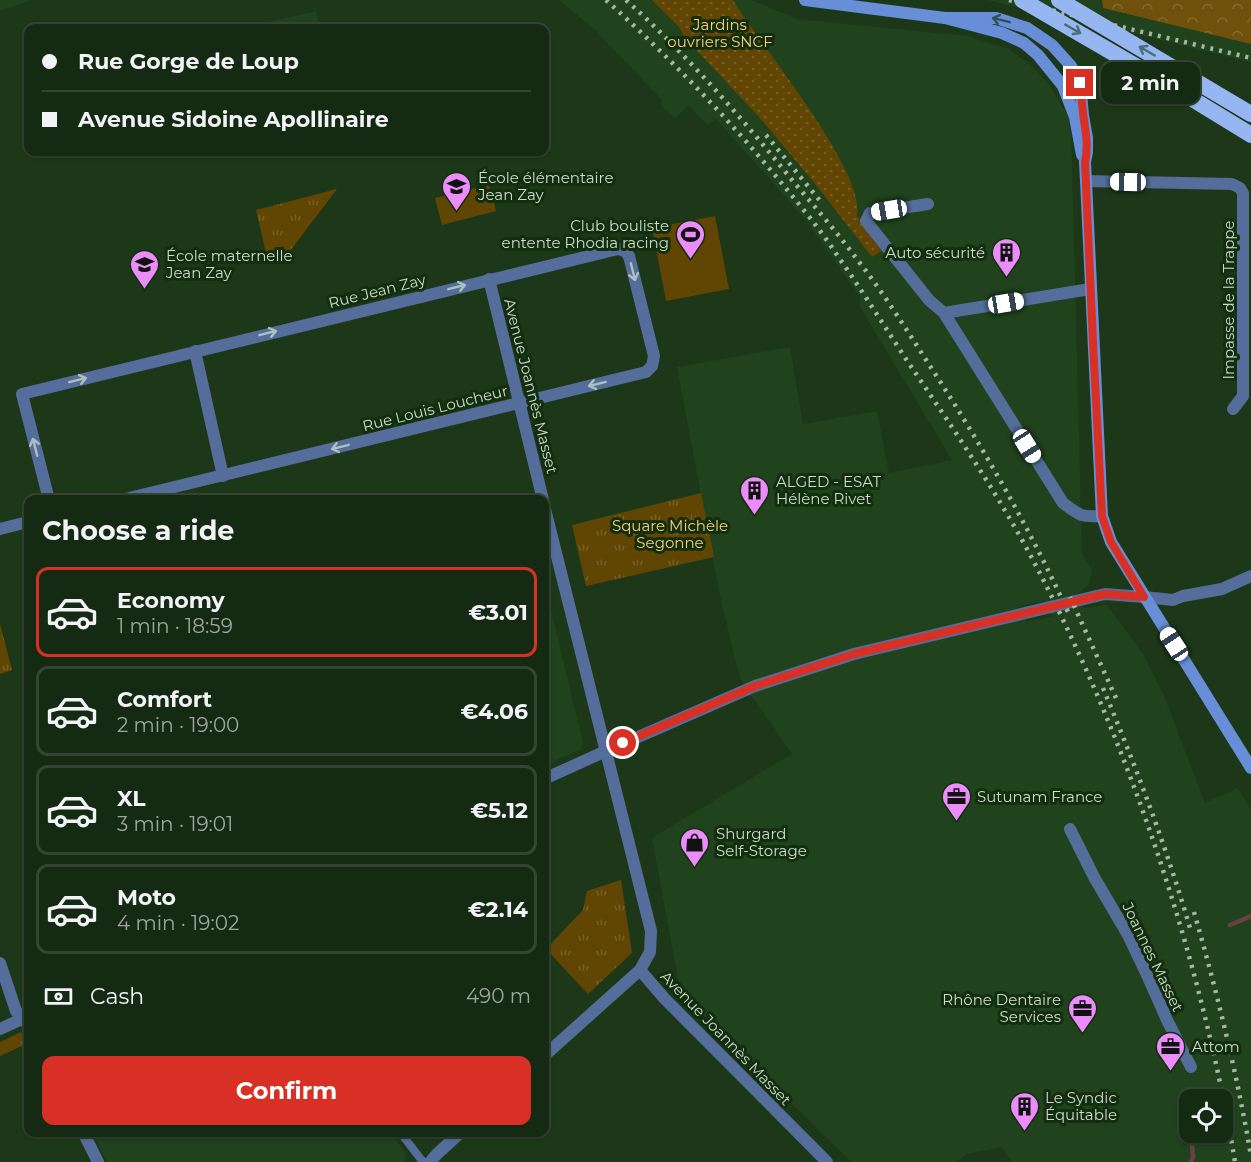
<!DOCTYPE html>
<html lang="en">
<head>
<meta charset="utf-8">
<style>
	:root { --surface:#152a13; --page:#223621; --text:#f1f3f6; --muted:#9da7a0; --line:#344633; --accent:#d93025 }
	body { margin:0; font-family:Montserrat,sans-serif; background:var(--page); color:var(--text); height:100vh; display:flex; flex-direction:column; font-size:22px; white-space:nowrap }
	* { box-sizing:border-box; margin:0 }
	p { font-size:20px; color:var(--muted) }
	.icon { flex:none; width:33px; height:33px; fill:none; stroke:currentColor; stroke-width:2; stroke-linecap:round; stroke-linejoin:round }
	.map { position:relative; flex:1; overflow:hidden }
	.details { position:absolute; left:24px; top:495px; width:525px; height:642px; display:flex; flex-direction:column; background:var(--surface); border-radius:12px; box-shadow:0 2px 4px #0004,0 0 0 2px var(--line) }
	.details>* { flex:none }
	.hud { position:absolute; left:24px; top:24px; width:525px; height:132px; border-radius:12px; box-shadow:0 2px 4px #0004,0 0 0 2px var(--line); display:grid; align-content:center; height:132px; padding:0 18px; background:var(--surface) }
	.controls { position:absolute; left:1179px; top:1089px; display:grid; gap:12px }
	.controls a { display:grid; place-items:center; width:54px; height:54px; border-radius:12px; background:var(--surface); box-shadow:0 2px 4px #0004,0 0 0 2px var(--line); font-size:30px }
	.end { position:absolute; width:27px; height:27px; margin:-14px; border:8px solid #d93025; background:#fff; box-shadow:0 0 0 3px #fff }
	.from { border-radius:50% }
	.bubble { position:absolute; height:42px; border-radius:12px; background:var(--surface); box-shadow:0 2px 4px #0004,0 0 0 2px var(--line); font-size:20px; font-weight:700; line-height:42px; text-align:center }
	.car { position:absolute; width:18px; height:36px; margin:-18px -9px; border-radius:8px; box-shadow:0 0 4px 2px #0007; background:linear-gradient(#fff 24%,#345 0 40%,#fff 0 76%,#345 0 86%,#fff 0) }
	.hud b { display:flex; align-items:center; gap:21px; height:57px; font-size:22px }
	.hud b+b { border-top:2px solid var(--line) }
	.hud i { width:15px; height:15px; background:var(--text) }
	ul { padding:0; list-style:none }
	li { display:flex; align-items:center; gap:18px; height:90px; margin:0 12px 9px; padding:0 6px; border:3px solid var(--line); border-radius:12px }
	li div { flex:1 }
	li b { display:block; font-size:22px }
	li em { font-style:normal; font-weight:700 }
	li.current { border-color:var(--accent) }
	li>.icon { width:54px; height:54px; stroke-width:1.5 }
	h2 { padding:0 18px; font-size:27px; line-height:72px }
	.pay { display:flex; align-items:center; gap:15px; height:66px; padding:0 18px; font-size:22px }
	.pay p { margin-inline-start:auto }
	.primary-button { display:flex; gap:12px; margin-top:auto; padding:12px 18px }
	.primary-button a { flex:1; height:69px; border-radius:12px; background:var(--accent); color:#fff; font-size:24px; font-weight:700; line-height:69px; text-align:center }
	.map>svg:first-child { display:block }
	.built { fill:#20421d; fill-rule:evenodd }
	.grass { fill:url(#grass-tufts) }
	.forest { fill:url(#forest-crowns) }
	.garden { fill:url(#garden-dots) }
	.pitch { fill:#614503 }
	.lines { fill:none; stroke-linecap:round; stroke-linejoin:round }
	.stream { stroke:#664240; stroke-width:4.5 }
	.pedestrian { stroke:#546d9a; stroke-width:8 }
	.minor { stroke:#546d9a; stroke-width:12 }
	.tertiary { stroke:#546d9a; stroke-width:12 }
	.secondary { stroke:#678ed6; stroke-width:12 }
	.rail { stroke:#a5b8a3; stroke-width:4.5; stroke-dasharray:3 6; stroke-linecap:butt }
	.trunk-bridge { stroke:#95b6f0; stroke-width:16 }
	.oneway { stroke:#305055 }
	.oneway2 { stroke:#4d6b74 }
	.oneway3 { stroke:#adc0bd }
	.route { stroke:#d93025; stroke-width:8 }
	.labels { text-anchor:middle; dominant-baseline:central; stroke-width:6; stroke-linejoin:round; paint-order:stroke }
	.park-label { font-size:15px; fill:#facd7a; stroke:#122e0f }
	.poi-label { font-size:15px; fill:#cbdcc9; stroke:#122e0f; text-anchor:start }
	.street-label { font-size:15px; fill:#cbdcc9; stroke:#122e0f }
</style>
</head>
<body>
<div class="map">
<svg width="1251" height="1162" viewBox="0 0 1251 1162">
	<defs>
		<pattern id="grass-tufts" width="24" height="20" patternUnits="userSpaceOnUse" patternTransform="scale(1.5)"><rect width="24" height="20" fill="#614503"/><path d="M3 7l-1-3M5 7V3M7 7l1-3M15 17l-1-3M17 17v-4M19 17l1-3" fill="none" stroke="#765f26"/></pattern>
		<pattern id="forest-crowns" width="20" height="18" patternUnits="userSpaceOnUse" patternTransform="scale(1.5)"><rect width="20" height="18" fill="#6f510b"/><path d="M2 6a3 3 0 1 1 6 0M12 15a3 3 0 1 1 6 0" fill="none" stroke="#82692d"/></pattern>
		<pattern id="garden-dots" width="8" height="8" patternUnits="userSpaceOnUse" patternTransform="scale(1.5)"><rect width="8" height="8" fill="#614503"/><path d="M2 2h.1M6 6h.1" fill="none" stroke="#765f26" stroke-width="1.8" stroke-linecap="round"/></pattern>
	</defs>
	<rect width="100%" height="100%" fill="#1c3819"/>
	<g class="built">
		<path d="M0,0H32L0,11Z"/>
		<path d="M559,0H751L797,19L968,36L1009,49L1029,64L1049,84L1071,121L1082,553L1092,570L1089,584L1078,594L1084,608L1107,605L1143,654L1164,696L1205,803L1238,788L1251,810V1162H1012L1002,1147L967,1154L957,1162H851L681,995L652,838L792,754L740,679L720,596L677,367L790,347L803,424L877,411L889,473L952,460L860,307V297L805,219L716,119L707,125L689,105L674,119L660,103L663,101L595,30ZM1045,601L1052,617L1027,621L1016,607ZM1190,1100H1222V1132H1190Z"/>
		<path d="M987,0H1102L1103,8L1251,44V62L1030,8L1029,10Z"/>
		<path d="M316,11L320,28H265L264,23Z"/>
		<path d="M545,585L583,743L581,749L545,765Z"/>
		<path d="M92,1133H390L406,1153L405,1162H107Z"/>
	</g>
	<g class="grass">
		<path d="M337,189L290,251L267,257L256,210Z"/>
		<path d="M701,493L714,557L586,586L572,525Z"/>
		<path d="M0,624L12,670L0,674Z"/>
		<path d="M621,880L632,953L588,994L546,949L583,910L587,891Z"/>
		<path d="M21,1032L26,1044L0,1056V1042Z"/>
	</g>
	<path class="forest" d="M1102,0H1251V44L1103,8Z"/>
	<path class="garden" d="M652,0H733C759,44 866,170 857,216L883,250L872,257L816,185L759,117L685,38L680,28Z"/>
	<g class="pitch">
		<path d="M489,185L496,211L442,225L435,198Z"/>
		<path d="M715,216L729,289L666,301L652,228Z"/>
	</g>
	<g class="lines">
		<g class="stream">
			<path d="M1230,925L1251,916"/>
			<path d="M1191,1132L1193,1157L1191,1162"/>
		</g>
		<path class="pedestrian" d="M400,1132L423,1162"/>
		<g class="minor">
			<path d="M1086,181L1232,184L1240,188L1243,193V396L1233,409"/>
			<path d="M928,204L870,213L866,221L929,300L944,313L1063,503C1080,516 1081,517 1102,516"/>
			<path d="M489,279L543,500"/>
			<path d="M944,313L1090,289"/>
			<path d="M195,351L223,476"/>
			<path d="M49,500L22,394L618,249L625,251L629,256L654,356L652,366L646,372L121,500"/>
			<path d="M544,505L651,931L650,952L640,970L544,1056"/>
			<path d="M0,529L28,522"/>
			<path d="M1144,597L1173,600L1183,596L1222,589L1251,576"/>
			<path d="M1070,829L1094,877L1128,935L1148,977L1167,1020L1191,1067"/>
			<path d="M0,963L16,1011L28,1025"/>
			<path d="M640,970L664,998L827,1162"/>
			<path d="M83,1132L98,1162"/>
			<path d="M430,1162L437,1154L461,1132"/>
		</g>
		<g class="tertiary">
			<path d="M544,779L606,751L755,686L854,654L1105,594L1144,597"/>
			<path d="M0,1029L28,1016"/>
		</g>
		<g class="secondary">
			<path d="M805,0L945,18L1002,33L1024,43L1038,55L1063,86L1075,117L1082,155"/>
			<path d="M945,18H996L1027,28L1052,45L1071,66L1080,83L1083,115L1087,138V152L1085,162L1086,181L1102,516L1111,542L1251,768"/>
		</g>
		<g class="rail">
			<path d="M606,0C668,56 726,116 779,180C799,204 820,229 837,255C862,290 884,326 908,362C952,427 997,492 1034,562C1130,745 1201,958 1235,1162"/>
			<path d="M626,0C687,55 741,117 792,180C814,206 836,231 856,258C882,291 905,327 928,363C980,442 1028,525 1068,612"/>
			<path d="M1009,0L1251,58"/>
			<path d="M766,135L821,202"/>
			<path d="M1070,597L1116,698"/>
			<path d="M1103,688C1136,767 1166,846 1190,928"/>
			<path d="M1194,912C1217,992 1237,1074 1251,1156"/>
		</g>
		<g class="trunk-bridge">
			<path d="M1022,0L1189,97L1251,135"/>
			<path d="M1059,0L1251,114"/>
		</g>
	</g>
	<defs><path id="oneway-shaft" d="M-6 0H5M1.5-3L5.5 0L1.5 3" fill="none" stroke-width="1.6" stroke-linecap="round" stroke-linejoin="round" transform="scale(1.5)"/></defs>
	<use class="oneway" href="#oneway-shaft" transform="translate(1001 20) rotate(-166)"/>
	<g class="oneway2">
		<use href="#oneway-shaft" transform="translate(1073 29) rotate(30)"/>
		<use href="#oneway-shaft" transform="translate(1147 51) rotate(-150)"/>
	</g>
	<g class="oneway3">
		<use href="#oneway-shaft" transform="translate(633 272) rotate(76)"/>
		<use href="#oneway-shaft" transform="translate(457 287) rotate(-14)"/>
		<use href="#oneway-shaft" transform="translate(268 333) rotate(-14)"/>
		<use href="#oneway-shaft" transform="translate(78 380) rotate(-14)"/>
		<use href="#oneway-shaft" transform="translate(597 384) rotate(166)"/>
		<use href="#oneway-shaft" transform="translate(35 447) rotate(-104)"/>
		<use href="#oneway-shaft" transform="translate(340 447) rotate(166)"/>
	</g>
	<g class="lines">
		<path class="route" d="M623,743L755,686L854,654L1105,594L1144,597L1111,542L1102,516L1093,342L1085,162C1089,144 1085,130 1083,113C1082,103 1081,93 1080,83"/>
	</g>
	<defs>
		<symbol id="school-pin" viewBox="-11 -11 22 30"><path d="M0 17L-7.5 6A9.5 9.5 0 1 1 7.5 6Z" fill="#ec8cfb" stroke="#122e0f"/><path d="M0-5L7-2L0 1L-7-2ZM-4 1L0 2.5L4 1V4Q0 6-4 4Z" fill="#111"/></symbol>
		<symbol id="stadium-pin" viewBox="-11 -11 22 30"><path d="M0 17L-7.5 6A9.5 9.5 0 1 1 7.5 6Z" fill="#ec8cfb" stroke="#122e0f"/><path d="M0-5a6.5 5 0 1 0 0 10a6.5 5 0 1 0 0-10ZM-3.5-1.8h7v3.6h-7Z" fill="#111"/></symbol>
		<symbol id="building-pin" viewBox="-11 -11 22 30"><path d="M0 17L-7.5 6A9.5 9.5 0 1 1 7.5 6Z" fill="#ec8cfb" stroke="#122e0f"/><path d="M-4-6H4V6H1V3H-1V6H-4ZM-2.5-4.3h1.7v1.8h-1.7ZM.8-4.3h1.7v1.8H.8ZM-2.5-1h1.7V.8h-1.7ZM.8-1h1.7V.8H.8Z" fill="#111"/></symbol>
		<symbol id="office-pin" viewBox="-11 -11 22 30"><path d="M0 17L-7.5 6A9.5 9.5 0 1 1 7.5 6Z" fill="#ec8cfb" stroke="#122e0f"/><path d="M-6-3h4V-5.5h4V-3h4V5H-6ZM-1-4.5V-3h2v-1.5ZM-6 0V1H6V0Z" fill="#111"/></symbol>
		<symbol id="shop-pin" viewBox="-11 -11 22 30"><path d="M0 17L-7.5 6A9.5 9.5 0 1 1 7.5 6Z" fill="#ec8cfb" stroke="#122e0f"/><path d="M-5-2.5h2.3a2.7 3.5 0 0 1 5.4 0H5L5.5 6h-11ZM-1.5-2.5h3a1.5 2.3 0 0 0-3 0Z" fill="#111"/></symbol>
	</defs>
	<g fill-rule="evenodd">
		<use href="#school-pin" x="440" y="170" width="33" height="45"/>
		<use href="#stadium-pin" x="674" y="218" width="33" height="45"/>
		<use href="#building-pin" x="990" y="236" width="33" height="45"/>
		<use href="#school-pin" x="128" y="248" width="33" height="45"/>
		<use href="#building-pin" x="738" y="474" width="33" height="45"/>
		<use href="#office-pin" x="940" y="780" width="33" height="45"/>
		<use href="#shop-pin" x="678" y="826" width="33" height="45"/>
		<use href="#office-pin" x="1066" y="992" width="33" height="45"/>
		<use href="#office-pin" x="1154" y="1030" width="33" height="45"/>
		<use href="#building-pin" x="1008" y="1090" width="33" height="45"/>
	</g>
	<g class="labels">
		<g class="park-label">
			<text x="720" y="24">Jardins<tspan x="720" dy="17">ouvriers SNCF</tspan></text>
			<text x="670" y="525">Square Michèle<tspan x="670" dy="17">Segonne</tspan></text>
		</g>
		<g class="poi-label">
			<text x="478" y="177">École élémentaire<tspan x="478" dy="17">Jean Zay</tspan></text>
			<text x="669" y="225" text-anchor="end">Club bouliste<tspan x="669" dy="17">entente Rhodia racing</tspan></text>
			<text x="985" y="252" text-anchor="end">Auto sécurité</text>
			<text x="166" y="255">École maternelle<tspan x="166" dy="17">Jean Zay</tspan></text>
			<text x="776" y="481">ALGED - ESAT<tspan x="776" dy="17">Hélène Rivet</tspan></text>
			<text x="977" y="796">Sutunam France</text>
			<text x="716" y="833">Shurgard<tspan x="716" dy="17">Self-Storage</tspan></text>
			<text x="1061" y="999" text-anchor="end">Rhône Dentaire<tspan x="1061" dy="17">Services</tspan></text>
			<text x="1192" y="1046">Attom</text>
			<text x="1045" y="1097">Le Syndic<tspan x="1045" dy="17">Équitable</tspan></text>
		</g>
		<g class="street-label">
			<text transform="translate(377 291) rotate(-14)">Rue Jean Zay</text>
			<text transform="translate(1228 300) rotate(-90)">Impasse de la Trappe</text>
			<text transform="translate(531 386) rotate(76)">Avenue Joannès Masset</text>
			<text transform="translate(435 408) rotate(-14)">Rue Louis Loucheur</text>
			<text transform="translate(1153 957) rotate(64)">Joannes Masset</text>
			<text transform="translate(726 1038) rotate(46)">Avenue Joannès Masset</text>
		</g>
	</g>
</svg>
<div class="controls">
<a><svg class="icon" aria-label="locate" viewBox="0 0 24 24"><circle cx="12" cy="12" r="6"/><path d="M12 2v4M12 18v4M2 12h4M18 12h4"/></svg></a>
</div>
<i class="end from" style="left:623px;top:743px"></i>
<i class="end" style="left:1080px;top:83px"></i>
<div class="bubble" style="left:1101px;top:62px;width:99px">2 min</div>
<i class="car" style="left:1128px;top:182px;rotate:271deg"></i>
<i class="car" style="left:889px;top:210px;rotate:261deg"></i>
<i class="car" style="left:1006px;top:303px;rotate:81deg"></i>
<i class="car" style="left:1027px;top:446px;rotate:148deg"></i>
<i class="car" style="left:1174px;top:644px;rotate:327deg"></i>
<div class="hud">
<b><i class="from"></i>Rue Gorge de Loup</b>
<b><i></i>Avenue Sidoine Apollinaire</b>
</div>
<section class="details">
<h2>Choose a ride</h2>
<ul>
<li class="current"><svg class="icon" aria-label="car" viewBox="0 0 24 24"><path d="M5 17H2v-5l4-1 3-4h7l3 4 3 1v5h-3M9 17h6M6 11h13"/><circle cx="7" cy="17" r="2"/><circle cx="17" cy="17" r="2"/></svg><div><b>Economy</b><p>1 min · 18:59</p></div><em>€3.01</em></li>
<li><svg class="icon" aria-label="car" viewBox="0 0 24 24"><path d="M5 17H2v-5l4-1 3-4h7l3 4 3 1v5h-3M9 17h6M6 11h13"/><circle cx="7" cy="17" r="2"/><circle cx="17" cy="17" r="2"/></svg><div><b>Comfort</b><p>2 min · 19:00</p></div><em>€4.06</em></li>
<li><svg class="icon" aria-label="car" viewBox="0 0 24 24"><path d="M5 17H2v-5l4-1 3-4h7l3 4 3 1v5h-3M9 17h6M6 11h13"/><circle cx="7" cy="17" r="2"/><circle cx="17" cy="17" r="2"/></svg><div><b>XL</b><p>3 min · 19:01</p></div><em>€5.12</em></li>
<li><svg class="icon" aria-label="car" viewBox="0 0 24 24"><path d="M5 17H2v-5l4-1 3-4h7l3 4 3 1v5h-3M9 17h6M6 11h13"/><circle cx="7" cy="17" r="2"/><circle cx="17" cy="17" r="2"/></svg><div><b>Moto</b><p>4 min · 19:02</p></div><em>€2.14</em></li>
</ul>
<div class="pay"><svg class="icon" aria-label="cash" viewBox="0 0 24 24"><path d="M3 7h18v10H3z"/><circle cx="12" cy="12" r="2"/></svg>Cash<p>490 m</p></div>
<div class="primary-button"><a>Confirm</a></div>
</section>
</div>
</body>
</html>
